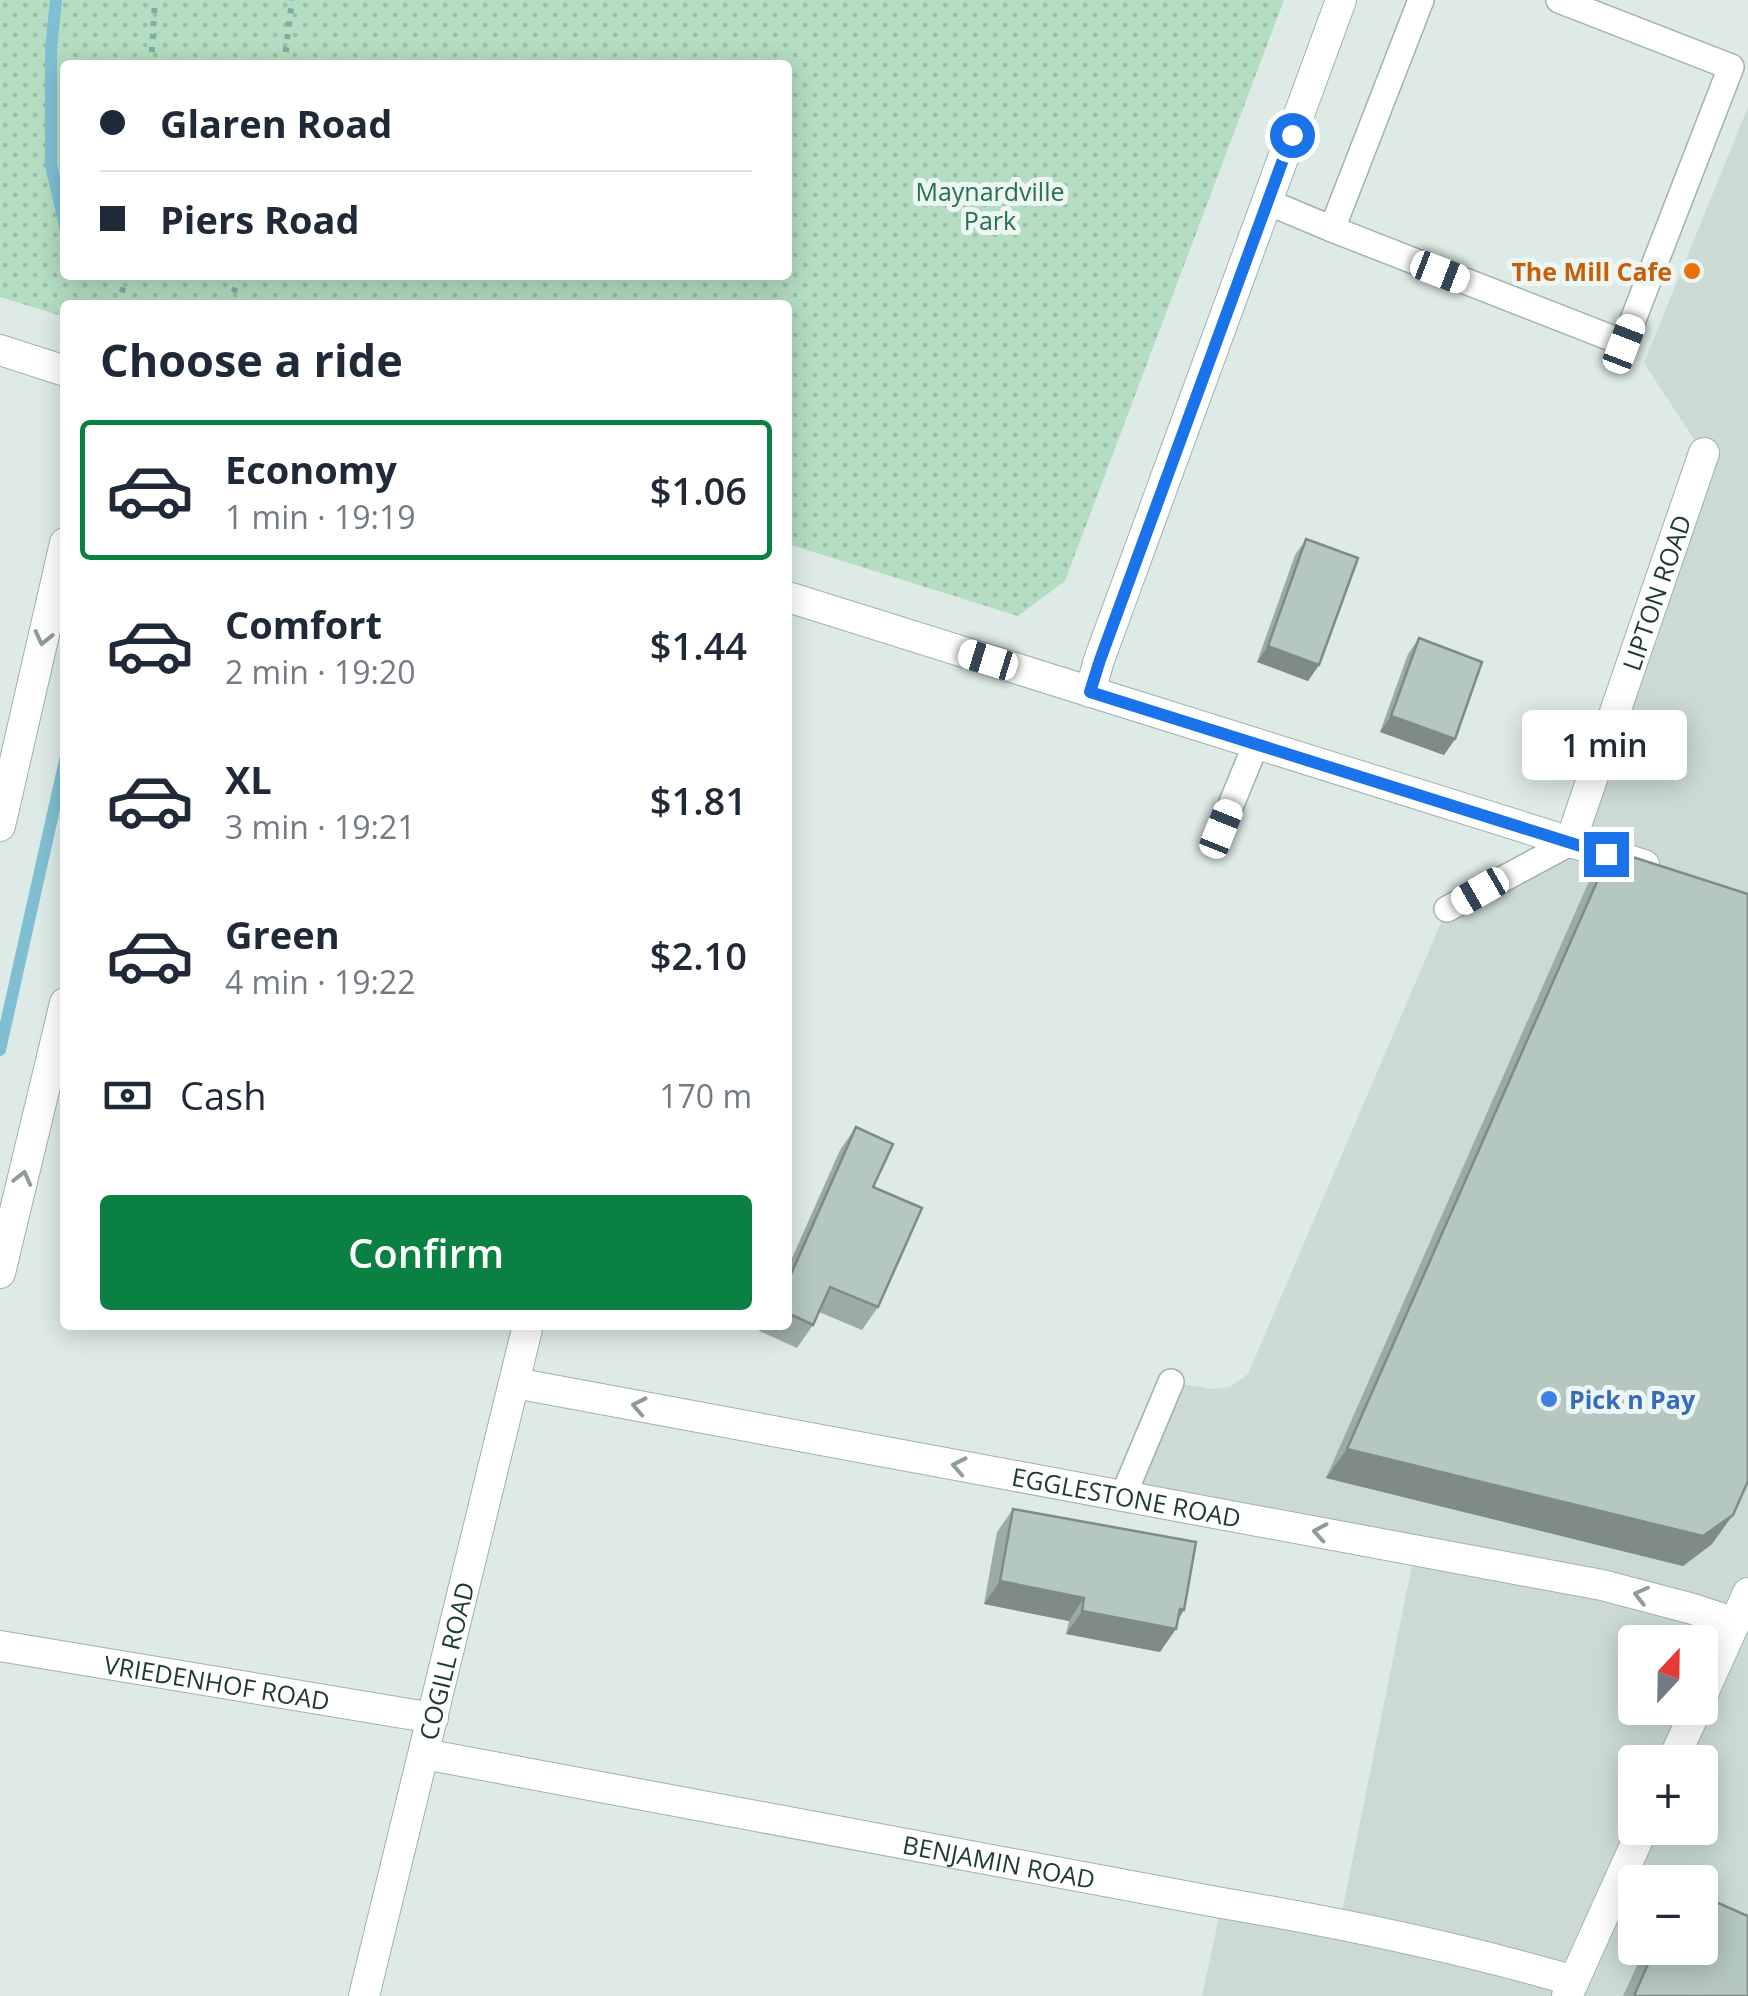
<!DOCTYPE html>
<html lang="en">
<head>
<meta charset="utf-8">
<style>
	:root { --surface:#fff; --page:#f2f2f3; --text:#1f2937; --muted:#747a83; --line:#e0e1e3; --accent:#0b8043 }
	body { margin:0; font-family:"Open Sans",sans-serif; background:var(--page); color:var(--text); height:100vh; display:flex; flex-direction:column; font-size:38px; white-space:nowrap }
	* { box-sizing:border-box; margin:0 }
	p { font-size:32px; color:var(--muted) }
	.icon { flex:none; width:55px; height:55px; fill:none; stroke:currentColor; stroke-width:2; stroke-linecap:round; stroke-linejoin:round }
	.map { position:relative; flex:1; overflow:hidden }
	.side { position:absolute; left:60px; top:300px; width:732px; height:1030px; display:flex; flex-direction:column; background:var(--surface); border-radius:10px; box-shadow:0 5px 25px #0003 }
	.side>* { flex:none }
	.top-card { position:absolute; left:60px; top:60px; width:732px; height:220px; border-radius:10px; box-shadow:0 5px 25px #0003; display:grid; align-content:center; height:220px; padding:0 40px; background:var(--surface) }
	.needle { width:65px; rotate:22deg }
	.fabs { position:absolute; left:1618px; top:1625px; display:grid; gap:20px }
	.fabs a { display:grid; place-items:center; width:100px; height:100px; border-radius:10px; background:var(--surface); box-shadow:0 5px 25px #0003; font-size:50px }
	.end { position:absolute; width:45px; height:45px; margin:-22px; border:12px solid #1a73e8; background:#fff; box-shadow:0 0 0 5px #fff }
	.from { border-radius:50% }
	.bubble { position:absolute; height:70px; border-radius:10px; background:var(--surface); box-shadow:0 5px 25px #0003; font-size:32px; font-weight:600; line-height:70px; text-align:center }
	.car { position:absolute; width:30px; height:60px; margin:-30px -15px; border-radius:12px; box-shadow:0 0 8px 2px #0007; background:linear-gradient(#fff 24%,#345 0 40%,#fff 0 76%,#345 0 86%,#fff 0) }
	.top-card b { display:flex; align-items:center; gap:35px; height:95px; font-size:38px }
	.top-card b+b { border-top:2px solid var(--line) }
	.top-card i { width:25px; height:25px; background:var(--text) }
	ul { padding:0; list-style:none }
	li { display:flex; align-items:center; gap:30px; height:140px; margin:0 20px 15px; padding:0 20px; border:5px solid transparent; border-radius:10px }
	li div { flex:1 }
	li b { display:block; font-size:38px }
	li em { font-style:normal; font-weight:600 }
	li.on { border-color:var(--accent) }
	li>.icon { width:90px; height:90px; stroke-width:1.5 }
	h2 { padding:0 40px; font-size:45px; line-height:120px }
	.pay { display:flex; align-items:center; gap:25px; height:110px; padding:0 40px; font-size:38px }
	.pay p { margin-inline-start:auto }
	.action { display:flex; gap:20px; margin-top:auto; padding:20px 40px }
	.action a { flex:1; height:115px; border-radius:10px; background:var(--accent); color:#fff; font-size:40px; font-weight:600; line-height:115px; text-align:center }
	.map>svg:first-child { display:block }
	.built { fill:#cbdad4; fill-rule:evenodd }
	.park { fill:url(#park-dots); fill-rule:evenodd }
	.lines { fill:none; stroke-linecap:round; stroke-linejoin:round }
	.stream { stroke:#80bfd3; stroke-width:12 }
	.lane-casing { stroke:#a0b2ac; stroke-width:28 }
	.street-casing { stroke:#a0b2ac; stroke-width:32 }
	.secondary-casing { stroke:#9bb6ae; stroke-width:32 }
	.path { stroke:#7bafa3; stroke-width:6; stroke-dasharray:5 8; stroke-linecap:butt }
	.lane { stroke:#fff; stroke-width:25 }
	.street { stroke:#fff; stroke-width:30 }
	.secondary { stroke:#fff; stroke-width:30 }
	.wall { fill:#9caba6 }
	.shaded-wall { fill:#7f8b87 }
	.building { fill:#b5c7c1; stroke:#7f8b87; stroke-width:2.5 }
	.oneway { stroke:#8e9c9a }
	.route { stroke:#1a73e8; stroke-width:12 }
	.food-dot { fill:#e8710a; stroke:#edf6f2; stroke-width:4 }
	.shop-dot { fill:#3f7fe0; stroke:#edf6f2; stroke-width:4 }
	.labels { text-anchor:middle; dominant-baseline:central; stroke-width:10; stroke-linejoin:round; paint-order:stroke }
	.park-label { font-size:25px; fill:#26724a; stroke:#edf6f2 }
	.food-label { font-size:25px; font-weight:bold; fill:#c56008; stroke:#edf6f2; text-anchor:end }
	.street-label { font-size:25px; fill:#1e3a34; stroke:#edf6f2 }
	.shop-label { font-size:25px; font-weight:bold; fill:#366cbe; stroke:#edf6f2; text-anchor:start }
</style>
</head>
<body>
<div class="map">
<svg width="1748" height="1996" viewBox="0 0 1748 1996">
	<defs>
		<pattern id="park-dots" width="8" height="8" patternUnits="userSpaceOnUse" patternTransform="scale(2.5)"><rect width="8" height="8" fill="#b4ddc2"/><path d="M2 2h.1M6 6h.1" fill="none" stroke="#9abea7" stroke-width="1.8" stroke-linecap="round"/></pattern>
	</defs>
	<rect width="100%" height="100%" fill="#ddeae5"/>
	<path class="built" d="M1748,107V1996H1202L1222,1903L1340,1922L1415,1550L1123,1496L1171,1382L1212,1389L1230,1387L1248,1374L1447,909L1570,842L1703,453L1644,363ZM1635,1642H1700V1708H1635ZM1635,1762H1700V1828H1635ZM1635,1882H1700V1948H1635Z"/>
	<path class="park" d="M0,0H1284L1065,581L1018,616L788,544V305H65V317L0,297ZM65,65H788V275H65Z"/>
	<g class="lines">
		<g class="stream">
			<path d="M56,0L51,49V165L65,226"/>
			<path d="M0,1050L65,760"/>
		</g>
		<defs>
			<g id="lane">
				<path d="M1421,0L1332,229L1624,343L1731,67L1559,0"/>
				<path d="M1268,202L1332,229"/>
				<path d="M1221,829L1256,744"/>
				<path d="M1447,909L1570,843"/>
				<path d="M1123,1496L1171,1382"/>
			</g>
			<g id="street">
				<path d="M0,350L65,371"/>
				<path d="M788,597L1644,865"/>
				<path d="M1090,692L1099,660L1341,0"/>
				<path d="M0,826L65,543"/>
				<path id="s1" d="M1570,843L1704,453"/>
				<path d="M0,1273L65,1003"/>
				<path id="s2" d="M515,1383L1602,1585L1693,1609L1735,1623"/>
				<path id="s3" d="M0,1646L433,1718"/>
				<path id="s4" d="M424,1754L1222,1903C1341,1923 1458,1947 1574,1981"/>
				<path id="s5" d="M364,1996L528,1325"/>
			</g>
			<g id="secondary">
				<path d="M1700,1700L1748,1593"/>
				<path d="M1672,1762L1697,1708"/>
				<path d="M1567,1996L1643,1828"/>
			</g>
		</defs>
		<use href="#lane" class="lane-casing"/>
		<use href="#street" class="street-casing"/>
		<use href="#secondary" class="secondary-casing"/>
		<g class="path">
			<path d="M151,65L155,0"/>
			<path d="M284,65L292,0"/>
			<path d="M119,305L126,275"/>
			<path d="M231,305L238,275"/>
		</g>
		<use href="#lane" class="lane"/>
		<use href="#street" class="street"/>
		<use href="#secondary" class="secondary"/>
	</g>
	<g class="wall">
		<path d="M1306,539L1319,665L1308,681L1257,662L1295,555Z"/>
		<path d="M1419,638L1455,739L1444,755L1380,732L1408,654Z"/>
		<path d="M1611,850L1712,1544L1683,1566L1326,1478L1590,879Z"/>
		<path d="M856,1127L873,1187L878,1307L862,1330L819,1312L813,1325L797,1348L759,1331L762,1325H788V1267L840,1150Z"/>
		<path d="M1013,1509L1184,1610L1160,1652L1066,1634L1069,1621L984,1604L997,1532Z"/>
		<path d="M1645,1948H1700L1748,1996H1623Z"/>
	</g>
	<g class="shaded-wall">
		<path d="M1268,646L1319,665L1308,681L1257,662Z"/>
		<path d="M1391,716L1455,739L1444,755L1380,732Z"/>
		<path d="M1347,1449L1733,1515L1712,1544L1683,1566L1326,1478Z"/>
		<path d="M1000,1581L1084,1598L1069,1621L984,1604Z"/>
		<path d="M1180,1609L1184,1610L1171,1628L1176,1629L1160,1652L1066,1634L1082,1611Z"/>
	</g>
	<g class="building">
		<path d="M1306,539L1358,558L1319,665L1268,646Z"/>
		<path d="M1419,638L1482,662L1455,739L1391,716Z"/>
		<path d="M1611,850L1748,894V1481L1733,1515L1703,1536L1347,1449Z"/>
		<path d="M856,1127L893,1144L873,1187L922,1208L878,1307L830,1287L813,1325L788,1313V1281Z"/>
		<path d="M1013,1509L1196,1542L1184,1610L1180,1609L1176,1629L1082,1611L1084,1598L1000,1581Z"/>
		<path d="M1700,1895L1748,1916V1996H1634L1655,1948H1700Z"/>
	</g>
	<defs><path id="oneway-chevron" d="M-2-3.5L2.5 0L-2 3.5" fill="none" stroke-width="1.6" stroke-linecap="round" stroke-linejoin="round" transform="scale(2.5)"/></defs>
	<g class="oneway">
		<use href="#oneway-chevron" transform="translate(43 638) rotate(103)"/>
		<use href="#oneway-chevron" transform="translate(23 1178) rotate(-76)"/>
		<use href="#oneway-chevron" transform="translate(639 1406) rotate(-169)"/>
		<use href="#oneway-chevron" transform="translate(959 1466) rotate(-169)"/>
		<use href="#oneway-chevron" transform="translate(1320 1532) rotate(-170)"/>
		<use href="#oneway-chevron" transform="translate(1641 1595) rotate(-166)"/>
	</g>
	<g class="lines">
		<path class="route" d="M1292,135L1100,660L1090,692L1606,854"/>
	</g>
	<circle class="food-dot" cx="1692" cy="271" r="10"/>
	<circle class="shop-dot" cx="1549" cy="1399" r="10"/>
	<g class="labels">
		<g class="park-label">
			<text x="990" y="191">Maynardville<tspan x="990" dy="29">Park</tspan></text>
		</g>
		<g class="food-label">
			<text x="1672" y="271">The Mill Cafe</text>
		</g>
		<g class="street-label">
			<text stroke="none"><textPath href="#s1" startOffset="265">LIPTON ROAD</textPath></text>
			<text stroke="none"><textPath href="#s2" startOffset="622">EGGLESTONE ROAD</textPath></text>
			<text stroke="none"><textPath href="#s5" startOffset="345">COGILL ROAD</textPath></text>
			<text stroke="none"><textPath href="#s3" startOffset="220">VRIEDENHOF ROAD</textPath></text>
			<text stroke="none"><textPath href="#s4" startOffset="585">BENJAMIN ROAD</textPath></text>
		</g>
		<g class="shop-label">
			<text x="1569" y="1399">Pick n Pay</text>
		</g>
	</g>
</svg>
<div class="fabs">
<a><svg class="needle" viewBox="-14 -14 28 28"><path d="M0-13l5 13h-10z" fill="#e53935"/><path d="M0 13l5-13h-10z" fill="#747a83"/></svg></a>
<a>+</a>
<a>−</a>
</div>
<i class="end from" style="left:1292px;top:135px"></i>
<i class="end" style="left:1606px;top:854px"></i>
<div class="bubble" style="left:1522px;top:710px;width:165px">1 min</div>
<i class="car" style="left:1440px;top:272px;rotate:111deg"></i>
<i class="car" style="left:1624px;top:344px;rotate:21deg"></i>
<i class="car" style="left:988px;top:660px;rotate:287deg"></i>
<i class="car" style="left:1221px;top:829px;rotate:22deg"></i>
<i class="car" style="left:1480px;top:891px;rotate:240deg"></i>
<div class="top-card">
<b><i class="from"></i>Glaren Road</b>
<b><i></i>Piers Road</b>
</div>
<section class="side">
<h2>Choose a ride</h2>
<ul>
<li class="on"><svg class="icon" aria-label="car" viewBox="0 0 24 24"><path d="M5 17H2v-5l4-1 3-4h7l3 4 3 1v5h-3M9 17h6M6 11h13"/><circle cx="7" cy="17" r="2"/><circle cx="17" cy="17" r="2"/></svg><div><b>Economy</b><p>1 min · 19:19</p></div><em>$1.06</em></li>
<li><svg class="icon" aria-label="car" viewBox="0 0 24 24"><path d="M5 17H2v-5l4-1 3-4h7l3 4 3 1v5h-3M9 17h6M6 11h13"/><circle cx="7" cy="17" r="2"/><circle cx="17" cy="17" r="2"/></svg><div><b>Comfort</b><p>2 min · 19:20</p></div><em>$1.44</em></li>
<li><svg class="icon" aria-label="car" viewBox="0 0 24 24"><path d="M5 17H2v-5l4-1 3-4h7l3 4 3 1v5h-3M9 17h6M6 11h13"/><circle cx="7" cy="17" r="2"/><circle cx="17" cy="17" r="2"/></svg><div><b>XL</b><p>3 min · 19:21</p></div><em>$1.81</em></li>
<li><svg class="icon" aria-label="car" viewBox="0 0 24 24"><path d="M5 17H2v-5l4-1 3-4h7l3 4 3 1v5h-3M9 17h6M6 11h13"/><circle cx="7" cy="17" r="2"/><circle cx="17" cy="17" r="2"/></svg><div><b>Green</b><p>4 min · 19:22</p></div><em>$2.10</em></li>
</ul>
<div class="pay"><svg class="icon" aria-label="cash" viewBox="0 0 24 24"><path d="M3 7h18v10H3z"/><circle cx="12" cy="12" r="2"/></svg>Cash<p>170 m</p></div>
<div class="action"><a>Confirm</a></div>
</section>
</div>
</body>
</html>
